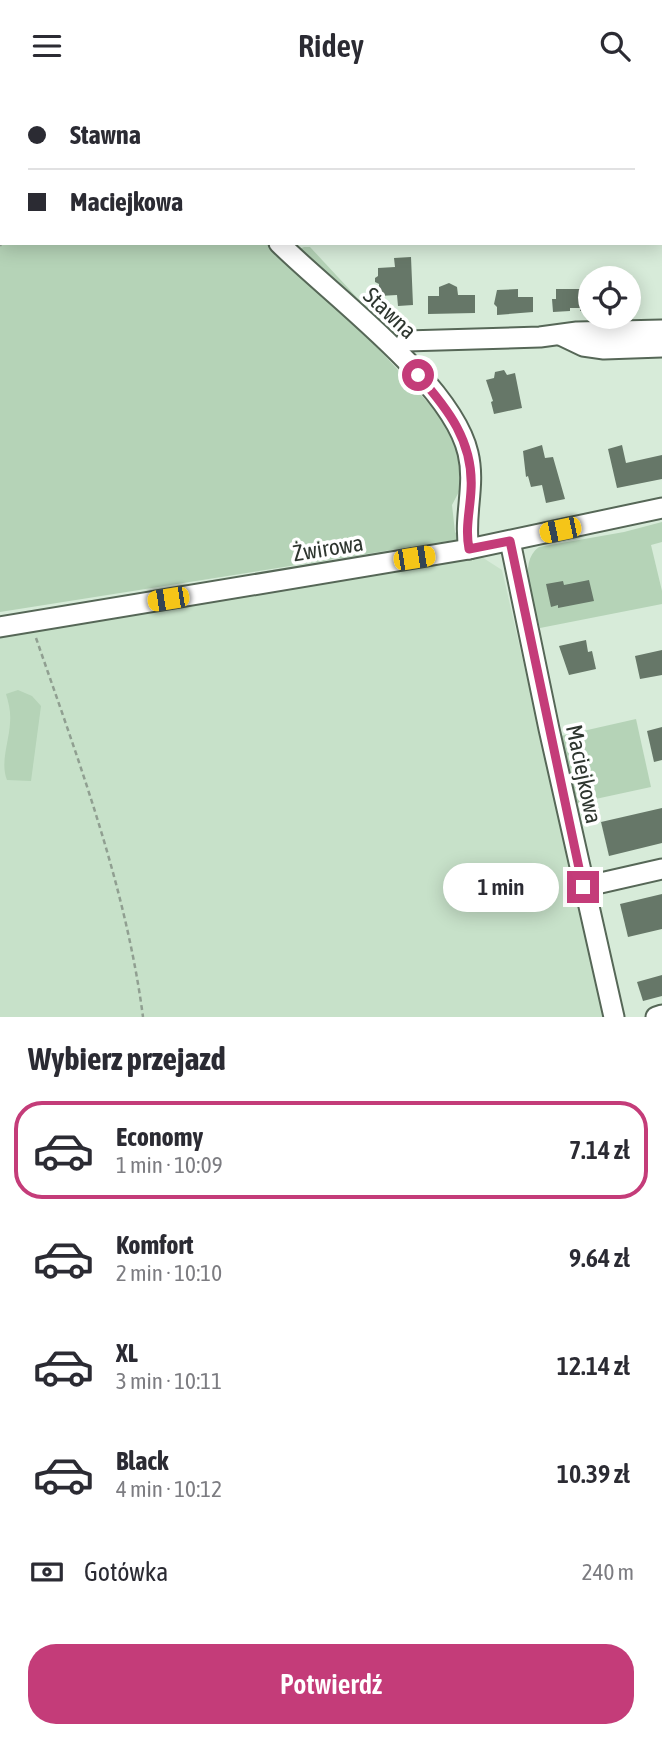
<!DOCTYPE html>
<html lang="pl">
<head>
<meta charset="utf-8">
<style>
	:root { --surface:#fff; --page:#f7f7f7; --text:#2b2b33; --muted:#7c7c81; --line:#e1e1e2; --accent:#c43c79 }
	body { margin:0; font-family:"Asap Condensed",sans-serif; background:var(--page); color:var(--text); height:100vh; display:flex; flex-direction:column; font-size:26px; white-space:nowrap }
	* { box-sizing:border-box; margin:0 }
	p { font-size:23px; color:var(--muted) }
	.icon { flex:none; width:38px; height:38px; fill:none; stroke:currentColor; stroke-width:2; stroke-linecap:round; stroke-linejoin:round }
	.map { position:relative; height:926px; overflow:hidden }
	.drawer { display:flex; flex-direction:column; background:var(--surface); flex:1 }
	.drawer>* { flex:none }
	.banner { position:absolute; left:0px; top:0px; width:663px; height:154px; box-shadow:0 4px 18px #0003; display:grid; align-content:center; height:154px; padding:0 28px; background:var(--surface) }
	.tools { position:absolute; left:578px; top:175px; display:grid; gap:14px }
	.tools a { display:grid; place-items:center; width:63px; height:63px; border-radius:50%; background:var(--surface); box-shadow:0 4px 18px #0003; font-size:35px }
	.end { position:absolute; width:32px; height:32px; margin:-16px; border:9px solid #c43c79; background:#fff; box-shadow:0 0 0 4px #fff }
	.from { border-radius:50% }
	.bubble { position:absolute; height:49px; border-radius:24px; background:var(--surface); box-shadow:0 4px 18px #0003; font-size:23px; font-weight:600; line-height:49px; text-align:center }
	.car { position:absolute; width:21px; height:42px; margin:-21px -10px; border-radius:9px; box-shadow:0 0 5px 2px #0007; background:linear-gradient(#f5c518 24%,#345 0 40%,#f5c518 0 76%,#345 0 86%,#f5c518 0) }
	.banner b { display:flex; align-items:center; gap:24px; height:66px; font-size:26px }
	.banner b+b { border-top:2px solid var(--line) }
	.banner i { width:18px; height:18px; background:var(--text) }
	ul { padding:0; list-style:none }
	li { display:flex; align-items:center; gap:21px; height:98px; margin:0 14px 10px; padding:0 14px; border:4px solid transparent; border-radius:28px }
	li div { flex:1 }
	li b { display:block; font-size:26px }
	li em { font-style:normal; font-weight:600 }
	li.selected { border-color:var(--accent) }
	li>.icon { width:63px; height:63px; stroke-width:1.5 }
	h2 { padding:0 28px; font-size:32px; line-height:84px }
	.pay { display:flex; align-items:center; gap:18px; height:77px; padding:0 28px; font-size:26px }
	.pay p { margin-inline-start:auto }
	.cta { display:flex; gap:14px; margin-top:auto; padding:14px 28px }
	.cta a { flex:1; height:80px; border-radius:28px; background:var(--accent); color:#fff; font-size:28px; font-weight:600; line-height:80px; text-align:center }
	header { display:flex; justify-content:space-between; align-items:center; height:91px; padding:0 28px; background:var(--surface); font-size:32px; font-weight:600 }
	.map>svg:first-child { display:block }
	.built { fill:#c7e1c9 }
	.green { fill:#b5d3b7 }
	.building { fill:#667768 }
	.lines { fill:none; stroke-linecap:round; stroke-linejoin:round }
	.minor-casing { stroke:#566757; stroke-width:23 }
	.path { stroke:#909f91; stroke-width:2.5; stroke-dasharray:5 3.5; stroke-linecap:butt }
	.minor { stroke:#fff; stroke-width:19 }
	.route { stroke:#c43c79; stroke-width:9 }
	.labels { text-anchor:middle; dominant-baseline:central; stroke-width:7; stroke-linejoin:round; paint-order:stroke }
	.street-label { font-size:23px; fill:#2e362f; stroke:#fff }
</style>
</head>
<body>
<header><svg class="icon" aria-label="menu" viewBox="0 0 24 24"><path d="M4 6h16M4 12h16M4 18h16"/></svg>Ridey<svg class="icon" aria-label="search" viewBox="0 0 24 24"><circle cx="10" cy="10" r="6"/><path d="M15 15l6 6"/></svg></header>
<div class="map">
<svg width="662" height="926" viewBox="0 0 662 926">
	<rect width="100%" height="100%" fill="#d7ebd9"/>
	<path class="built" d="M477,463L502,479L605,926H0V541Z"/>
	<g class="green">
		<path d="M0,0L143,2H2V152H271L375,254L455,341L464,391L452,414L455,441L461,448L0,521Z"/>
		<path d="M160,0H268L162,2Z"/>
		<path d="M304,156H310L389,241L297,159Z"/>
		<path d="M662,431V451L651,454L662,500V513L540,537C535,514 516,472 539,456L624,441Z"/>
		<path d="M18,599L32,605L41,615L31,690L7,689C0,672 9,651 10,632C11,622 9,613 6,603Z"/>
		<path d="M636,628L651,696L577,712L561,645Z"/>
	</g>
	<g class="building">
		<path d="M411,166L413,214L398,215L397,204L379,205V193L375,191V187L378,185V177L395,176L394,167Z"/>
		<path d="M449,192L457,196L458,204H475V222L428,223V205H439V196Z"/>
		<path d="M518,198V206H533V221L497,224V216L494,213L497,199Z"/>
		<path d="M556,198H590V219L580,220V217H570V220L553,221L552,208H556Z"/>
		<path d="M504,279L507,284L515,282L522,317L494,323L491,311L493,310L486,289L494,287L495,281Z"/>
		<path d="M542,354L545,367L553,366L565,408L546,412L542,394L531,396L528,385L526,386L523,360Z"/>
		<path d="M622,354L626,372L662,364V388L617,397L608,358Z"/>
		<path d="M589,489L594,510L558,517V514L551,516L546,493L563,490L564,494Z"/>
		<path d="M586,549L588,561L592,560L596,578L569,584L559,555Z"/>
		<path d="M662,559V584L640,588L635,565Z"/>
		<path d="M662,636V669L654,671L647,640Z"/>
		<path d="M662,717V752L609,765L601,731Z"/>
		<path d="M662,803V838L628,846L620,813Z"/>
		<path d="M662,884V905L643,910L637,891Z"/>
	</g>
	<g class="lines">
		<defs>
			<g id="minor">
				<path d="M152,0L153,2"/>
				<path d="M279,152C331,204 452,292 468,362C476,395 463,426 469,458"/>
				<path d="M560,244L583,255L604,258L662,256"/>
				<path d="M406,250L540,246L577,241L662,239"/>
				<path d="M510,450L549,638L614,926"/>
				<path d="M0,536L469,458L662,417"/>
				<path d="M583,796L662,778"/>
				<path d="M656,926L662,924"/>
			</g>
		</defs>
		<use href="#minor" class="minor-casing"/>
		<g class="path">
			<path d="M62,2L63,0"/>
			<path d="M0,155L2,151"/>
			<path d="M36,547C79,671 126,796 143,926"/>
		</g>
		<use href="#minor" class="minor"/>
	</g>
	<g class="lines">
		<path class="route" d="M418,284C448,318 474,351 471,399C470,420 465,437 469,458L510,450L583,796"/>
	</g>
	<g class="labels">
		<g class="street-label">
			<text transform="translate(390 222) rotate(43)">Stawna</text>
			<text transform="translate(328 457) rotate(-9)">Żwirowa</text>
			<text transform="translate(584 683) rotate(78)">Maciejkowa</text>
		</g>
	</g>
</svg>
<div class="tools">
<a><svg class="icon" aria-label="locate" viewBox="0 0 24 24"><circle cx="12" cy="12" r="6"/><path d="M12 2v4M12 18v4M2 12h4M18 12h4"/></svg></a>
</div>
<i class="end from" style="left:418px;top:284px"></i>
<i class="end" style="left:583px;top:796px"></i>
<div class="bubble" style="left:443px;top:772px;width:116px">1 min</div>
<i class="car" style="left:560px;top:439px;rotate:258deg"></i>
<i class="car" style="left:414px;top:467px;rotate:81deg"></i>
<i class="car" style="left:168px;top:508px;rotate:261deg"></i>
<div class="banner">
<b><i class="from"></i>Stawna</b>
<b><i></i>Maciejkowa</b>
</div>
</div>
<section class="drawer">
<h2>Wybierz przejazd</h2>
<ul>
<li class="selected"><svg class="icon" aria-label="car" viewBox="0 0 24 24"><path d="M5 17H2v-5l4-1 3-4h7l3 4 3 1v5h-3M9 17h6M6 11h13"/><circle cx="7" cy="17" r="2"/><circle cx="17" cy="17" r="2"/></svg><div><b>Economy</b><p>1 min · 10:09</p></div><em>7.14 zł</em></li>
<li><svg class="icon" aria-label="car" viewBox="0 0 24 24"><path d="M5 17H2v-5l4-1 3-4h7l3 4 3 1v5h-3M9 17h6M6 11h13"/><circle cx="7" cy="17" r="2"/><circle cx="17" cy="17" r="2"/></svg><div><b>Komfort</b><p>2 min · 10:10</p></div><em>9.64 zł</em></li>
<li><svg class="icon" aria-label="car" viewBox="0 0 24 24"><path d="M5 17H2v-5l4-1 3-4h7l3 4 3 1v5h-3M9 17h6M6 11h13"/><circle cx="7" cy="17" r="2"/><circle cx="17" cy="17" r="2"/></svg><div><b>XL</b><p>3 min · 10:11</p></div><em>12.14 zł</em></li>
<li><svg class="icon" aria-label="car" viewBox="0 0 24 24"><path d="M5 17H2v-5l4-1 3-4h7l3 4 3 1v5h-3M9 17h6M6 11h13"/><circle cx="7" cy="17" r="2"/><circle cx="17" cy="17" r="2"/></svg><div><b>Black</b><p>4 min · 10:12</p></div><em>10.39 zł</em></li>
</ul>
<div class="pay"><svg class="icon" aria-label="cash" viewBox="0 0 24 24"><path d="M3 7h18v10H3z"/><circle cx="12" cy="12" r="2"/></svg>Gotówka<p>240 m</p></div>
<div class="cta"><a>Potwierdź</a></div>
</section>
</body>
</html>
